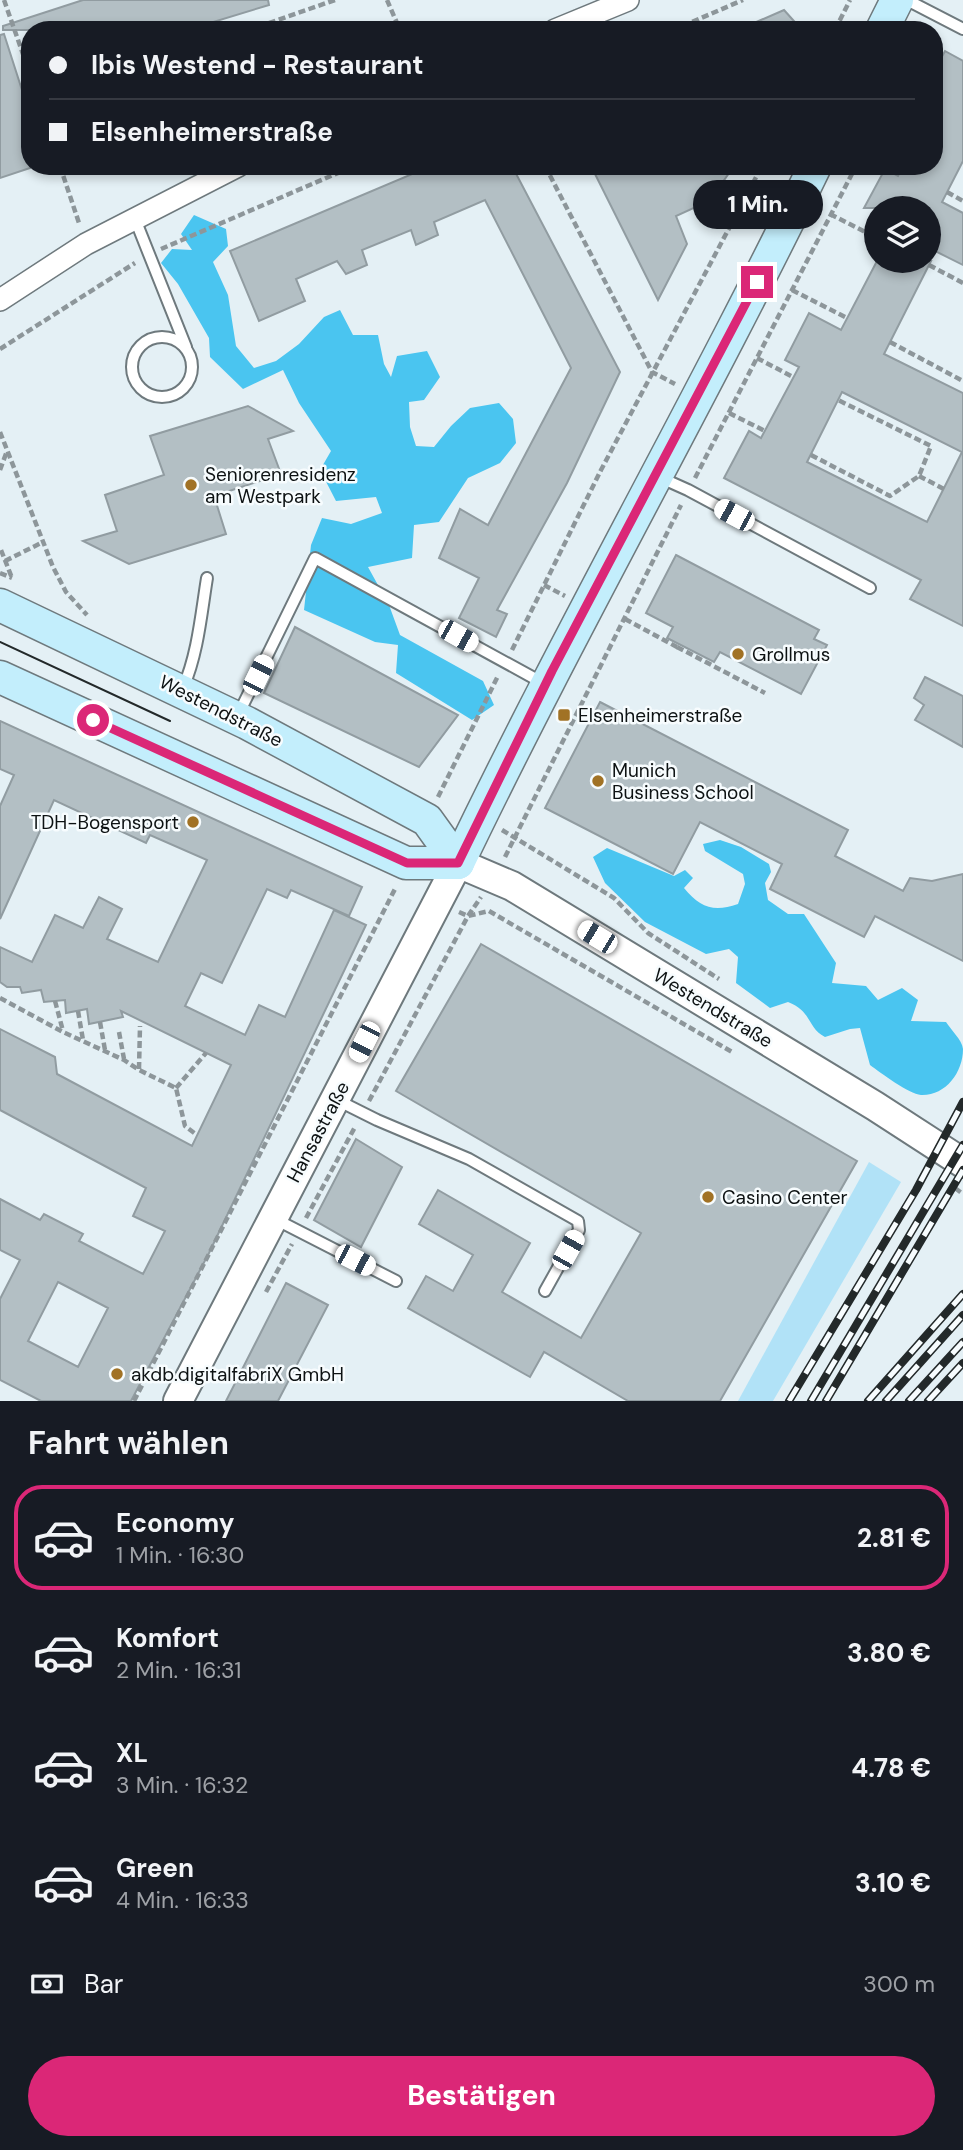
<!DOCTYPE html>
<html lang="de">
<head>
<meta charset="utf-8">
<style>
	:root { --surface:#171b24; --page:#20242c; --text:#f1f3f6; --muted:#9ea1a6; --line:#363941; --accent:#db2777 }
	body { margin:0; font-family:"DM Sans",sans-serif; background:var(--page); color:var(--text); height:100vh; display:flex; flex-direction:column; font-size:26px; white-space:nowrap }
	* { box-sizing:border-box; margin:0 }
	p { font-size:23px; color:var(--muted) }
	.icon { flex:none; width:38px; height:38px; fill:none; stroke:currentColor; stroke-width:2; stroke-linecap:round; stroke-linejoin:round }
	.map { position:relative; height:1401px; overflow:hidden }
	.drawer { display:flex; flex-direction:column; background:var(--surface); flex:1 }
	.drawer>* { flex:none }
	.banner { position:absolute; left:21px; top:21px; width:922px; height:154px; border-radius:28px; box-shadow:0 4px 10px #0003; display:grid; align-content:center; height:154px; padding:0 28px; background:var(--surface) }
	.tools { position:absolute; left:864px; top:196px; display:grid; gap:14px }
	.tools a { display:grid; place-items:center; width:77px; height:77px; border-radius:50%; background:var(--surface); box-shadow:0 4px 10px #0003; font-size:35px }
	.end { position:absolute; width:32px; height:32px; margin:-16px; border:9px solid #db2777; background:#fff; box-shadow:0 0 0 4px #fff }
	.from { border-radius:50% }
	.bubble { position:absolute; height:49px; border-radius:24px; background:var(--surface); box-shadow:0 4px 10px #0003; font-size:23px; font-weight:800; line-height:49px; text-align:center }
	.car { position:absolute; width:21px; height:42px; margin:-21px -10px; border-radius:9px; box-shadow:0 0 5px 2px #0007; background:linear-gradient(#fff 24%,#345 0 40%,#fff 0 76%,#345 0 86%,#fff 0) }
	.banner b { display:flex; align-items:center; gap:24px; height:66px; font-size:26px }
	.banner b+b { border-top:2px solid var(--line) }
	.banner i { width:18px; height:18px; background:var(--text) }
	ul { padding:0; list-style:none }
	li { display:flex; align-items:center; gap:21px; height:105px; margin:0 14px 10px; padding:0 14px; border:4px solid transparent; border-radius:28px }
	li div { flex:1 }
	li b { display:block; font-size:26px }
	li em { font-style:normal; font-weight:800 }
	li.active { border-color:var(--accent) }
	li>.icon { width:63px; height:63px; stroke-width:1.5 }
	h2 { padding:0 28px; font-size:32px; line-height:84px }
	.pay { display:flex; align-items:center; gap:18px; height:77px; padding:0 28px; font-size:26px }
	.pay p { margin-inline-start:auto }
	.action { display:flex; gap:14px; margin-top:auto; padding:14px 28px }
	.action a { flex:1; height:80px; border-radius:42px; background:var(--accent); color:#fff; font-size:28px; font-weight:800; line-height:80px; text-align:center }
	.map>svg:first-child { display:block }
	.green { fill:#b1e2f7 }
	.forest { fill:#4ac5f0 }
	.building { fill:#b3bfc4; stroke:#919ca1; stroke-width:2; fill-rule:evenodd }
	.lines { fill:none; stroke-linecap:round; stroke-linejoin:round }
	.service-casing { stroke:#6e797d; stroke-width:14 }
	.minor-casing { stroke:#6e797d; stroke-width:24 }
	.tertiary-casing { stroke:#6e797d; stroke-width:32 }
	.secondary-casing { stroke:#6e797d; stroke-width:35 }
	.path { stroke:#8d969a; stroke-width:4.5; stroke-dasharray:7 3.5; stroke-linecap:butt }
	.service { stroke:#fff; stroke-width:10 }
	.minor { stroke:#fff; stroke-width:21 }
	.tertiary { stroke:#fff; stroke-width:28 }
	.secondary { stroke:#c3eefc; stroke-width:32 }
	.tram { stroke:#23292a; stroke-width:2 }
	.rail-casing { stroke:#23292a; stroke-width:8 }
	.rail { stroke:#f7fcfe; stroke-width:5; stroke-dasharray:16; stroke-linecap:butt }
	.route { stroke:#db2777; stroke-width:9 }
	.poi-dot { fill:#a17225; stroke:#f7fcfe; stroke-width:2.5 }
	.labels { text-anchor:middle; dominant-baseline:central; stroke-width:5; stroke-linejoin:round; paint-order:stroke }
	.poi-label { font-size:19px; fill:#0d1213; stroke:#f7fcfe; text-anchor:start }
	.street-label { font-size:19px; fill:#0d1213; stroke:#f7fcfe }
</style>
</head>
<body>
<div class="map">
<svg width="963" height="1401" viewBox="0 0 963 1401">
	<rect width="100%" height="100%" fill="#e4f0f5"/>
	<path class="green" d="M869,1162L901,1182L773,1401H738Z"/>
	<g class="forest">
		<path d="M194,215L226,229L228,246L213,262L228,295L236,346L254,368L276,361L299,344L324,317L340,310L353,335H378L384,364L391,377L397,356L427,351L440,377L424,400L409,402L410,427L416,446L434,447L451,426L470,408L499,403L513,419L516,443L500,463L468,478L439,522L414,525L412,558L368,567L389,605L400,635L483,681L494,705L472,720L396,673L398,645L375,642L304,610L311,545L322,518L351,524L382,513L376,497L336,501L320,470L331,451L299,403L283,370L243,389L210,357L209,338L178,284L161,263L172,249L192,250L181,234Z"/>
		<path d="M720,840L741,847L769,864L771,872L765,883L768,900L788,914H804L836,963L832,983L866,986L878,1000L902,988L918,1000L911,1021L946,1022C951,1030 962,1040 963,1049C963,1073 945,1096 921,1095C909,1094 881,1073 870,1065L860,1028L850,1029L825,1037C807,1028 813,1012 788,1002L770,1008L736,983L738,957L729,949L706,954L645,922L605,883L593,857L607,848L674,876L685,870L693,878L684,888C700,907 713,913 738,904L745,884L743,874L705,851L703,844Z"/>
	</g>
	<g class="building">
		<path d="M83,0H268L269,5L187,30H3V26Z"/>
		<path d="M784,10L802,30H738Z"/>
		<path d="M4,34L30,115V168L0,178V35Z"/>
		<path d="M945,51L963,61V161L942,202L963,213V265L929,248V208H864L885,169L898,176L903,166H934V71Z"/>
		<path d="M431,166H512L620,372L567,483L497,610L507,614L496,637L459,618L479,578L439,558L460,509L488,525L571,368L485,200L434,222L438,235L416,245L411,230L362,250L367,265L346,274L337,261L296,279L305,301L259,321L230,251Z"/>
		<path d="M591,166H654L662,169L675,166H734L715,193L696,207L676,216L687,244L658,300Z"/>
		<path d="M877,261H931L884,354L963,393V626L910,599L921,580L724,478L749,431L761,438L799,367L785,360L809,313L841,330ZM842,392L962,452L927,522L807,462Z"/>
		<path d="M248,406L293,431L268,439L281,474L214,496L226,534L129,564L83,541L117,531L105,495L164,475L150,436Z"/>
		<path d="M676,555L819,630L814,639L827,645L801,694L720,652L714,662L667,638L673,627L646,613Z"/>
		<path d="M295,627L458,715L419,767L264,693Z"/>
		<path d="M925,677L963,696V747L915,720L924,705L914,698Z"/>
		<path d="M600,702L848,830L835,856L903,891L910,878L932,881L963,874V961L875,916L864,937L770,889L782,864L700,822L673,874L545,808Z"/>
		<path d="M0,721L362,887L349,916L291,890L287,898L267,889L222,983L201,973L185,1006L245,1035L259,1005L285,1017L334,910L366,925L209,1253L131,1401H41L0,1380V1299L20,1260L0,1250V1199L40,1220L44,1214L83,1234L79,1241L143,1274L165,1231L133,1216L146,1188L0,1110V1029L55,1057L57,1074L192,1146L231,1065L121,1011L123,1017L89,1024L87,1009L66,1013L65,1000L44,1002L41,990L22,993L20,987H7L0,982V947L32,962L55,915L83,928L99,897L122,909L107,939L158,962L207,860L150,835L146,843L54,800L0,919V806L14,775L0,769ZM58,1282L108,1308L78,1367L28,1341Z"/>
		<path d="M481,944L857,1161L720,1401H628L544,1352L530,1377L408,1308L426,1276L453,1291L473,1255L419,1224L438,1190L530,1243L502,1292L581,1338L641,1233L396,1091Z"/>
		<path d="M356,1139L402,1167L361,1247L314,1220Z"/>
		<path d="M286,1283L328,1305L278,1401H226Z"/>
	</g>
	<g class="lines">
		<defs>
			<g id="service">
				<path d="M907,0L963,29"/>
				<path d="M135,219L186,347"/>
				<circle cx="162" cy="367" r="30"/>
				<path d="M659,477L688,490L870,588"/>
				<path d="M183,688C198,653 201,615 207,578"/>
				<path d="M238,715L315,558L543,683"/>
				<path d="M337,1100L377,1120L469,1159L578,1221L579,1230L545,1291"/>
				<path d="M275,1219L396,1281"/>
			</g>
			<g id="minor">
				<path d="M555,30L628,0"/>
				<path d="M0,300L86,244L238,166"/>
			</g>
			<path id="tertiary" d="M178,1401L458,863L512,886L875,1106L963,1163"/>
			<g id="secondary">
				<path d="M882,30L897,0"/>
				<path d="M0,605L247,723L427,820L458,863"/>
				<path d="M0,677L406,863H458"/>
				<path d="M458,863C571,627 701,401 815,166"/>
			</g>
		</defs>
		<use href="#service" class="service-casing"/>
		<use href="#minor" class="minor-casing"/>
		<use href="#tertiary" class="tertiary-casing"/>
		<use href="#secondary" class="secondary-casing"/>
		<g class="path">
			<path d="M4,0L30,74"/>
			<path d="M387,0L400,30"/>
			<path d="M839,22L856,29"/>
			<path d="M249,30L335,0"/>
			<path d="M673,30L743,0"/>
			<path d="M835,30L850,0"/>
			<path d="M60,166L79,223"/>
			<path d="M545,166L652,372L675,384"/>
			<path d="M897,166L902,169"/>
			<path d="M947,192L963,201"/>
			<path d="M830,214L877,238"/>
			<path d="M161,249L354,166"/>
			<path d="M929,265L963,283"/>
			<path d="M792,290L847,318"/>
			<path d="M890,342L963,381"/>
			<path d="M0,349L135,263"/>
			<path d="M757,358L793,377"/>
			<path d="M729,413L765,431"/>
			<path d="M0,432L53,567L66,592L87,615"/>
			<path d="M811,455L890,496L919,476L931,446L838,400"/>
			<path d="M0,470L7,451"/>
			<path d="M919,476L944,489"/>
			<path d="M695,478L856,166"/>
			<path d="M1,550L12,578"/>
			<path d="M5,561L43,542"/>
			<path d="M0,573L12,578"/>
			<path d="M544,585L565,596"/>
			<path d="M625,619L677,647L679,644"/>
			<path d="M677,647L765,693"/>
			<path d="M512,650L601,470L762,166"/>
			<path d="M438,797L498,676"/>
			<path d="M502,830L614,898L648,933L719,979"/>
			<path d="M505,857L681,505"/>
			<path d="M459,912L468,916L489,911L732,1052"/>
			<path d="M0,998L63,1032L124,1060L139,1070L176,1088L185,1126L197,1135"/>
			<path d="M55,1001L63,1031"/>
			<path d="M78,1011L83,1040"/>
			<path d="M100,1022L105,1050"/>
			<path d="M119,1032L124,1059"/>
			<path d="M139,1069L140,1026"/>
			<path d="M176,1088L206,1053"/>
			<path d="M369,1101L468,916L481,897"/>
			<path d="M955,1188L963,1194"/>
			<path d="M306,1218L355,1127"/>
			<path d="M266,1292L292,1244"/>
			<path d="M134,1401L396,887"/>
		</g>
		<use href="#service" class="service"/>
		<use href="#minor" class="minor"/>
		<use href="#tertiary" class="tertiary"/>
		<use href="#secondary" class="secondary"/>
		<path class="tram" d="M0,642L170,721"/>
		<defs>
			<g id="rail">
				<path d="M789,1401L916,1190L963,1102"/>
				<path d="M811,1401L963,1145"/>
				<path d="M826,1401L963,1170"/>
				<path d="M868,1401L963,1294"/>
				<path d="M886,1401L963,1315"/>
				<path d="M909,1401L963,1342"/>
				<path d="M928,1401L963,1363"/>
			</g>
		</defs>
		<use href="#rail" class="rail-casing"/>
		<use href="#rail" class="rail"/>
	</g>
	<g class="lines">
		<path class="route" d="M93,720L407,863H458L552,671L757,282"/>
	</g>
	<g class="poi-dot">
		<circle cx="191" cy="485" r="7"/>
		<circle cx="738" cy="654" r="7"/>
		<rect x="557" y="708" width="14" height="14" rx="3.5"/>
		<circle cx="598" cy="781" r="7"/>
		<circle cx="193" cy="822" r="7"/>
		<circle cx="708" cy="1197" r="7"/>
		<circle cx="117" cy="1374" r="7"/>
	</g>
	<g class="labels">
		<g class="poi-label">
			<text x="205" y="474">Seniorenresidenz<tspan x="205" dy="22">am Westpark</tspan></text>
			<text x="752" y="654">Grollmus</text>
			<text x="578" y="715">Elsenheimerstraße</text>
			<text x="612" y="770">Munich<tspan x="612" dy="22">Business School</tspan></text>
			<text x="179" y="822" text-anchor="end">TDH-Bogensport</text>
			<text x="722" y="1197">Casino Center</text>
			<text x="131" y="1374">akdb.digitalfabriX GmbH</text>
		</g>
		<g class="street-label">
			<text transform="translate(221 711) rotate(27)">Westendstraße</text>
			<text transform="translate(713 1008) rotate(31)">Westendstraße</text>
			<text transform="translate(318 1132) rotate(-62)">Hansastraße</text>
		</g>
	</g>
</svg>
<div class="tools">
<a><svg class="icon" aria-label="layers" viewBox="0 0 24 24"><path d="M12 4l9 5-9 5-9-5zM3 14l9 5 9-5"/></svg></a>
</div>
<i class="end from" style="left:93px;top:720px"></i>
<i class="end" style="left:757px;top:282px"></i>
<div class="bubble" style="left:693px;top:180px;width:130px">1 Min.</div>
<i class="car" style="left:734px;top:515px;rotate:298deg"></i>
<i class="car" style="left:458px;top:636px;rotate:119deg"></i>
<i class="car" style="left:258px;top:675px;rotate:26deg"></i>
<i class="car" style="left:597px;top:937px;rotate:301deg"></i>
<i class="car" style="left:364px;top:1042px;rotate:207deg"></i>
<i class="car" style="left:568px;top:1250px;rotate:29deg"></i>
<i class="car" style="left:355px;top:1260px;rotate:117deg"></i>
<div class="banner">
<b><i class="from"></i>Ibis Westend - Restaurant</b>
<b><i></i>Elsenheimerstraße</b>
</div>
</div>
<section class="drawer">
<h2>Fahrt wählen</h2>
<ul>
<li class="active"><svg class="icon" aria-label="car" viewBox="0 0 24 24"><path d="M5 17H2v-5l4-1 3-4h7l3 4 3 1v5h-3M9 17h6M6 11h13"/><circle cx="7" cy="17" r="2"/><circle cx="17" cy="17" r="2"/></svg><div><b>Economy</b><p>1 Min. · 16:30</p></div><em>2.81 €</em></li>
<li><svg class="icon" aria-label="car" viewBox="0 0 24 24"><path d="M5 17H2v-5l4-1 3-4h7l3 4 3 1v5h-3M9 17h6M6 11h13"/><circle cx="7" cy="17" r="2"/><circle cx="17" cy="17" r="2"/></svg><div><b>Komfort</b><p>2 Min. · 16:31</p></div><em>3.80 €</em></li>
<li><svg class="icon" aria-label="car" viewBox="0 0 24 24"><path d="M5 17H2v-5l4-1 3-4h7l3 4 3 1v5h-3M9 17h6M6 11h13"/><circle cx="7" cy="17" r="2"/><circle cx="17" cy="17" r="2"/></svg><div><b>XL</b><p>3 Min. · 16:32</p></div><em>4.78 €</em></li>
<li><svg class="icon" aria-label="car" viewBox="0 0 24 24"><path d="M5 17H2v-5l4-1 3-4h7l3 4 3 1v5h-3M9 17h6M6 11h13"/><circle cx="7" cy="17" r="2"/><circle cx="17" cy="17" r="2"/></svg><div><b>Green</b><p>4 Min. · 16:33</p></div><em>3.10 €</em></li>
</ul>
<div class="pay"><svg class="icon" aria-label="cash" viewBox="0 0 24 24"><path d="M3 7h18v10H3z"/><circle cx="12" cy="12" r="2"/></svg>Bar<p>300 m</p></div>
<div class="action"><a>Bestätigen</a></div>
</section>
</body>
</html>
